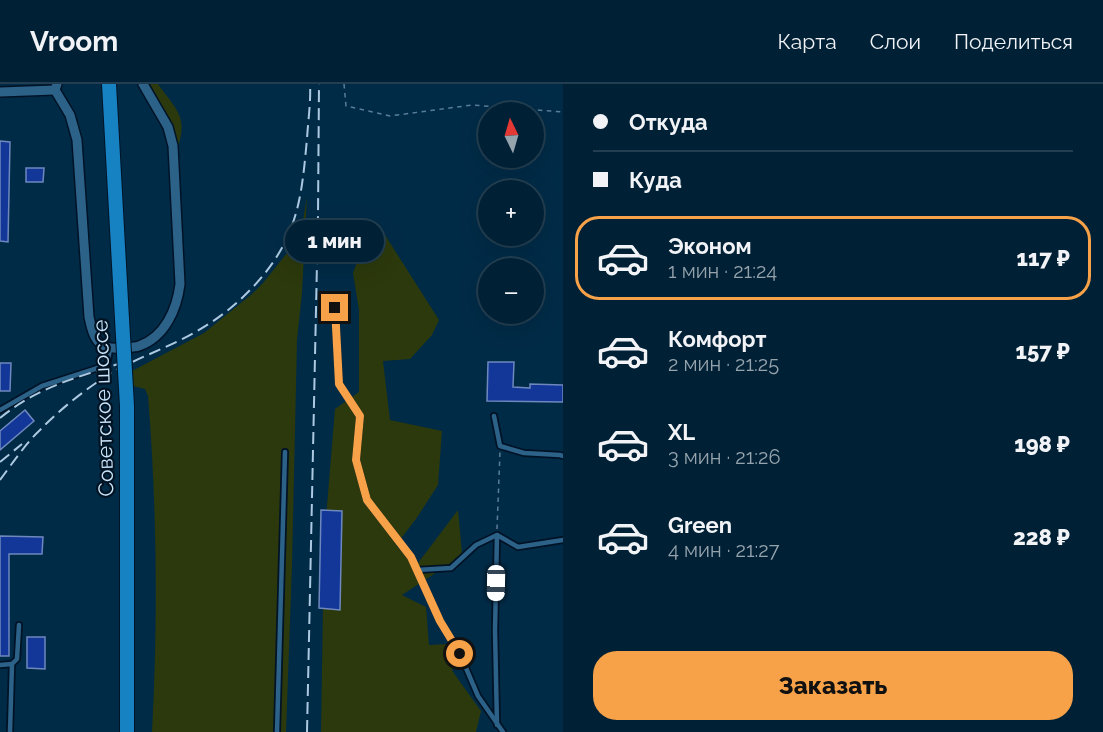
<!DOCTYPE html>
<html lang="ru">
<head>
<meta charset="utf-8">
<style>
	:root { --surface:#002035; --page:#0e2d41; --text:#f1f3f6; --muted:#95a3ad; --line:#223e50; --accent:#f7a248 }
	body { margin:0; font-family:Raleway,sans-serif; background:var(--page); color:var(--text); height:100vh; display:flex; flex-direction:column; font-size:22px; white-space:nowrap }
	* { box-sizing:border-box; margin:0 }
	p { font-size:20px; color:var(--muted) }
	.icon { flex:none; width:33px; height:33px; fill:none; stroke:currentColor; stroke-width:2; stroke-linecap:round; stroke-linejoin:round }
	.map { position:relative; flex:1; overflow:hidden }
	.details { display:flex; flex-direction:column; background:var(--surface); width:540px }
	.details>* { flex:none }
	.hud { display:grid; align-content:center; height:132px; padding:0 30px; background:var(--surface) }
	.needle { width:39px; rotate:355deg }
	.controls { position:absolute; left:478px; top:18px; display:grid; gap:12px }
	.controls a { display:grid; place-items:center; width:66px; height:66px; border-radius:50%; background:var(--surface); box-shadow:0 6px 24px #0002,0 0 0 2px var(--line); font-size:30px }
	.end { position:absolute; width:27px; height:27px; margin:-14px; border:8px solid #f7a248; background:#111; box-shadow:0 0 0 3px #111 }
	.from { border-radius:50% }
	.bubble { position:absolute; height:42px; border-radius:21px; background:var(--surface); box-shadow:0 6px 24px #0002,0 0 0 2px var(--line); font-size:20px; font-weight:800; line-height:42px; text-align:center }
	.car { position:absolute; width:18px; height:36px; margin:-18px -9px; border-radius:8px; box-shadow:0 0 4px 2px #0007; background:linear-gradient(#fff 24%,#345 0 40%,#fff 0 76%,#345 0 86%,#fff 0) }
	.hud b { display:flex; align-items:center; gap:21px; height:57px; font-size:22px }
	.hud b+b { border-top:2px solid var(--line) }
	.hud i { width:15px; height:15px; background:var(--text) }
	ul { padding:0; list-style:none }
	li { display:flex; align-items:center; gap:18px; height:84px; margin:0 12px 9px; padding:0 18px; border:3px solid transparent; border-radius:24px }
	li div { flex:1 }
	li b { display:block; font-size:22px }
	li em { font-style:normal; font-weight:800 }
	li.current { border-color:var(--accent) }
	li>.icon { width:54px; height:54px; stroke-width:1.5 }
	.button { display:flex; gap:12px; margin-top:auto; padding:12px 30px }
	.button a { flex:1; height:69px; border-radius:24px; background:var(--accent); color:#111; font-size:24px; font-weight:800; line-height:69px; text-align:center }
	header { display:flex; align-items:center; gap:36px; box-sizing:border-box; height:84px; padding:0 30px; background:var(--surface); border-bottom:2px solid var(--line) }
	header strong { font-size:28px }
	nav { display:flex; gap:33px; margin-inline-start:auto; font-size:21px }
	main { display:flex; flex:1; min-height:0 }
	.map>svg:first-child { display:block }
	.green { fill:#2c390c }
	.building { fill:#123798; stroke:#6e88bd; stroke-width:1.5 }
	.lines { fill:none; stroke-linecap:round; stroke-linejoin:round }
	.lane-casing { stroke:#001326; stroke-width:8 }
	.street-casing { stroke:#001326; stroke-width:12 }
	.primary-casing { stroke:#001326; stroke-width:16 }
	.path { stroke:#5a7e98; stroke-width:1.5; stroke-dasharray:4.5 4.5; stroke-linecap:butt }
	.lane { stroke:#2c6188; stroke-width:4.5 }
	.street { stroke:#2c6188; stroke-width:9 }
	.primary { stroke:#1682c2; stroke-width:14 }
	.rail { stroke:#acc9e1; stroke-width:2; stroke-dasharray:12 6; stroke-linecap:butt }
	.primary-bridge-casing { stroke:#001326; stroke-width:16; stroke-linecap:butt }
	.primary-bridge { stroke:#1682c2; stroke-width:14 }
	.route { stroke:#f7a248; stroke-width:8 }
	.labels { text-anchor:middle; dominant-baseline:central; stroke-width:4.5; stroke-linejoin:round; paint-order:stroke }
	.street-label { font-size:21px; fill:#c9e4fb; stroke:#001322 }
</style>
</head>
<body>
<header>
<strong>Vroom</strong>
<nav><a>Карта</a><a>Слои</a><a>Поделиться</a></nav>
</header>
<main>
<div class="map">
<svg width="563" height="648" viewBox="0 0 563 648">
	<rect width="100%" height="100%" fill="#002b47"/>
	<g class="green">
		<path d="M150,0H158C176,26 189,32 177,66L168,34Z"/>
		<path d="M307,112L302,209L297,256L292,481L286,648H152C158,536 157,424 148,312L145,305L133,302L132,287L204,249L252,210L263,199L287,169L303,137Z"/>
		<path d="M378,140L439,236L432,251L410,275L383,277L390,336L442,347L438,401L416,435L396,461L415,483L458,426L462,469L452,478L402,511L426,523L429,561L447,560L453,588L481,627L476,648H321L324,458L335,325L359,308V226L353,189L370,143Z"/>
	</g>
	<g class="building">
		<path d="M0,57L10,58L8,158L0,157Z"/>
		<path d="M26,84H44L43,98H26Z"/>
		<path d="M488,278H514L513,303L530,304V300L563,301V318L487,317Z"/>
		<path d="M0,279H11L10,307H0Z"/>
		<path d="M25,326L34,337L0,366V347Z"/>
		<path d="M321,426L342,427L340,526L319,524Z"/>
		<path d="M0,452L43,453L42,470H9V572H0Z"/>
		<path d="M27,553H45V585L27,584Z"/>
	</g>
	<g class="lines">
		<defs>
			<g id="lane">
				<path d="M335,224L339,300L360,332L356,376L367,416L411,473L440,537L460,570L478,612L503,648"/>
				<path d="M0,326L42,302L107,281L110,265"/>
				<path d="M494,332L500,362L524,369L560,371L563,372"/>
				<path d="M417,486L451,484L476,461L497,451L518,463L563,456"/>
				<path d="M0,581L12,580"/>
				<path d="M497,641L495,546L497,451"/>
				<path d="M10,648L12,580L17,575L19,541"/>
				<path d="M277,648L285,368"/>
			</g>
			<g id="street">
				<path d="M57,0L55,6L70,31L77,56L89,233C93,253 97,266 120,264C126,263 133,264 139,262C165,253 177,225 180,200L173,62L168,43L143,0"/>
				<path d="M0,8L55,6"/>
			</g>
			<g id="primary">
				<path d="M109,0L122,235"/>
				<path d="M127,322V648"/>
			</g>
		</defs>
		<use href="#lane" class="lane-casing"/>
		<use href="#street" class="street-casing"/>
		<use href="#primary" class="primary-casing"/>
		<g class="path">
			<path d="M344,0L346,22L390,32L472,21L563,28"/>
			<path d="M497,445L500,368"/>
		</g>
		<use href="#lane" class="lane"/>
		<use href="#street" class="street"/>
		<use href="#primary" class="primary"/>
		<g class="rail">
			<path d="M0,334C38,303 73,295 118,280"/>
			<path d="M0,378L22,360"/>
			<path d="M0,396C11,381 27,358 40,346C59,326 87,304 111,289C139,273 170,263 197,247C235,226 276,186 291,144C302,116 304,85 307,55C308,37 311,18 310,0"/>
			<path d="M307,648L318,132L319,0"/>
		</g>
		<defs>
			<path id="primary-bridge" d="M122,235L127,322"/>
		</defs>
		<use href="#primary-bridge" class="primary-bridge-casing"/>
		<use href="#primary-bridge" class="primary-bridge"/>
	</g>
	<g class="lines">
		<path class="route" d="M335,224L339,300L360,332L356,376L367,416L411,473L440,537L460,570"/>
	</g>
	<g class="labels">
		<g class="street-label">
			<text transform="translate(103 324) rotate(-92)">Советское шоссе</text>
		</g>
	</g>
</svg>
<div class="controls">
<a><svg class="needle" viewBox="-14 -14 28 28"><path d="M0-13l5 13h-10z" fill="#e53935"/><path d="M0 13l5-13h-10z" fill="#95a3ad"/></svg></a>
<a>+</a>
<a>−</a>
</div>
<i class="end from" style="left:460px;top:570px"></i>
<i class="end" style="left:335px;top:224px"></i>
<div class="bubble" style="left:285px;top:136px;width:99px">1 мин</div>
<i class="car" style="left:496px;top:499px;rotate:181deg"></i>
</div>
<section class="details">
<div class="hud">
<b><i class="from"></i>Откуда</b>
<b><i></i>Куда</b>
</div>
<ul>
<li class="current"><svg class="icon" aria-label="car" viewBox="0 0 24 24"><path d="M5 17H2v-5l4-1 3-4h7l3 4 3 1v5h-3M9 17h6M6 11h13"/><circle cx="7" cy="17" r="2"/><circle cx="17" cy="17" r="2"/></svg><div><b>Эконом</b><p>1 мин · 21:24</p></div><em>117 ₽</em></li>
<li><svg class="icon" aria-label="car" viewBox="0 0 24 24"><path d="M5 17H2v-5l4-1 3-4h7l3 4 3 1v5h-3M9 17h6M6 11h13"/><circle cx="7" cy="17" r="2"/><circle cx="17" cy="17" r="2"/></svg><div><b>Комфорт</b><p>2 мин · 21:25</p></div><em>157 ₽</em></li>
<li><svg class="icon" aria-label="car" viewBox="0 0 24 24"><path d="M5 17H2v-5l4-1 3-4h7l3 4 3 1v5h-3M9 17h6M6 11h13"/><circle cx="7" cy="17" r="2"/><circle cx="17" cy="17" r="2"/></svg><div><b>XL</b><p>3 мин · 21:26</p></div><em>198 ₽</em></li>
<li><svg class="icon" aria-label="car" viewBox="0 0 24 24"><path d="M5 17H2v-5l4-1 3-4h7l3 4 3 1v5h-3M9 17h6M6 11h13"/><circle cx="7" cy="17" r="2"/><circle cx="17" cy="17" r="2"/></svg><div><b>Green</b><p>4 мин · 21:27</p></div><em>228 ₽</em></li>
</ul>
<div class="button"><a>Заказать</a></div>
</section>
</main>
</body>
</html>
